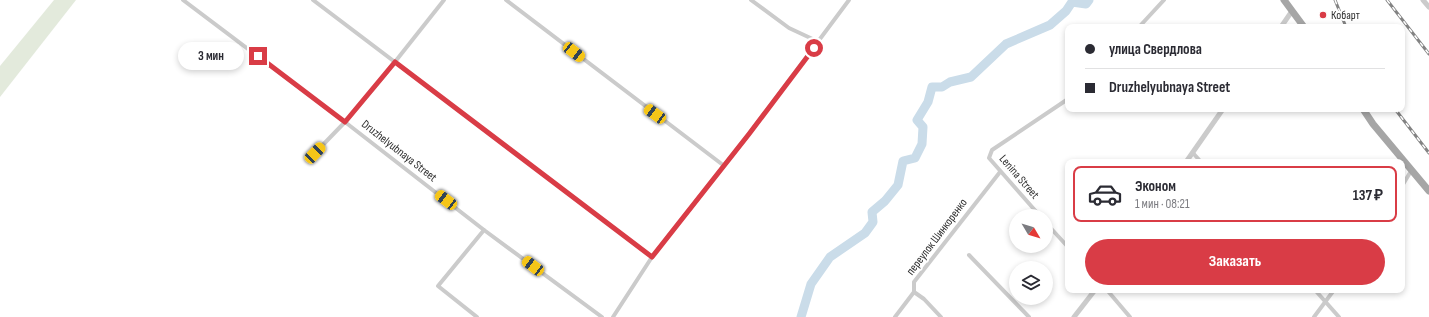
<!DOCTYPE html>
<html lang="ru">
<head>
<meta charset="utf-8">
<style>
	:root { --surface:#fff; --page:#f7f7f7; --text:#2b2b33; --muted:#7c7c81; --line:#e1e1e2; --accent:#d93c46 }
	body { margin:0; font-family:"Sofia Sans Condensed",sans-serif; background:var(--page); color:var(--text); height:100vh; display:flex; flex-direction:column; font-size:15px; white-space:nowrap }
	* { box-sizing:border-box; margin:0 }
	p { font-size:13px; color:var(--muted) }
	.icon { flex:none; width:22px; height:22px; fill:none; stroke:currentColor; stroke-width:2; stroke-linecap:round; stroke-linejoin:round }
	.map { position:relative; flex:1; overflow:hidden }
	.drawer { position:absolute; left:1065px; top:159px; width:340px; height:134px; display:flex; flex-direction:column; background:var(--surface); border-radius:8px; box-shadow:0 2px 6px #0003 }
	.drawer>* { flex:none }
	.hud { position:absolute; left:1065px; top:24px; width:340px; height:88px; border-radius:8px; box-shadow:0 2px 6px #0003; display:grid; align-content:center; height:88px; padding:0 20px; background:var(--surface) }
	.needle { width:26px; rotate:128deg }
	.tools { position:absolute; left:1009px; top:209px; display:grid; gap:8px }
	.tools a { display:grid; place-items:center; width:44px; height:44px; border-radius:50%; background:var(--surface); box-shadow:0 2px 6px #0003; font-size:20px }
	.end { position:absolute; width:18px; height:18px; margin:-9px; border:5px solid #d93c46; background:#fff; box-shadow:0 0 0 2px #fff }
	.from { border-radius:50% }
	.bubble { position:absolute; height:28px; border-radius:14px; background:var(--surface); box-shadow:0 2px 6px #0003; font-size:13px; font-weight:700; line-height:28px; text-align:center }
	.car { position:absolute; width:12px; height:24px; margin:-12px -6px; border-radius:5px; box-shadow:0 0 3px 1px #0007; background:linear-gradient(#f5c518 24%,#345 0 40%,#f5c518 0 76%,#345 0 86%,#f5c518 0) }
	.hud b { display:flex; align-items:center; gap:14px; height:38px; font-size:15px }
	.hud b+b { border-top:1px solid var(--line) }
	.hud i { width:10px; height:10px; background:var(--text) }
	ul { padding:7px 0 0; list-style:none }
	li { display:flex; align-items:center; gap:12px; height:56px; margin:0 8px 6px; padding:0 12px; border:2px solid var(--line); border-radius:8px }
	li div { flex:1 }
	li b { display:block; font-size:15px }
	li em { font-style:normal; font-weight:700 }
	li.selected { border-color:var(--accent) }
	li>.icon { width:36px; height:36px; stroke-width:1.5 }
	.action { display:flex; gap:8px; margin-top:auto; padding:8px 20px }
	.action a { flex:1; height:46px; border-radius:24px; background:var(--accent); color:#fff; font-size:16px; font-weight:700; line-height:46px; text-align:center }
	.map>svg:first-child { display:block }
	.green { fill:#e3eadc }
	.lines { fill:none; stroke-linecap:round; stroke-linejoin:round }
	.river { stroke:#cadce9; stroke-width:9 }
	.minor { stroke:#cbcbcb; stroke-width:4 }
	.tertiary { stroke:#cbcbcb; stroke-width:5 }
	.primary { stroke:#a6a6a6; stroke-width:7 }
	.rail-casing { stroke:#838383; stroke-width:3 }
	.rail { stroke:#fff; stroke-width:1.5; stroke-dasharray:4.5; stroke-linecap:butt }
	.route { stroke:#d93c46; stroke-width:5 }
	.poi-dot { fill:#d93c46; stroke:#fff; stroke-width:1.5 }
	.labels { text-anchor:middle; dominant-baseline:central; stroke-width:4; stroke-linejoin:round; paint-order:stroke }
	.poi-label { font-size:12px; fill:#2e2e2e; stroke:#fff; text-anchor:start }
	.street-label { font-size:12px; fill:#2e2e2e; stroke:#fff }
</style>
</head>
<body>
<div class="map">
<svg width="1429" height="317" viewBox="0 0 1429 317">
	<rect width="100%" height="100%" fill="#fff"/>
	<path class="green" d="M54,0H76L0,97V66Z"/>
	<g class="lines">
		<path class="river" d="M801,317L811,284L830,257L865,233L873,222L872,212L885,201L898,185L903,161L915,158L922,144L923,127L917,120L928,102L932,87H942L950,82L971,77L1006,44L1050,25L1066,11L1072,2L1086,4L1089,0"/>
		<g class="minor">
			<path d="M183,0L345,122L484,230L602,317"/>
			<path d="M313,0L652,257"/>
			<path d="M506,0L723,165"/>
			<path d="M751,0L789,28L819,42"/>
			<path d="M1139,27L1164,0"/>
			<path d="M315,153L345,122L383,77L444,0"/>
			<path d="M1193,153L1201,162"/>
			<path d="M1402,186L1411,171"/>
			<path d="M1040,216L989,158L992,150L1068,99"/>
			<path d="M1046,223L1068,247"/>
			<path d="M969,255L1029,317"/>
			<path d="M1107,290L1130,317"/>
			<path d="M1315,290L1339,317"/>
			<path d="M914,292L924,299L941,317"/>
			<path d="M477,317L438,286L484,230"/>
			<path d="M613,317L652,257L749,134L849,0"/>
			<path d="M895,317L914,292V282L1000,172"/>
			<path d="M1314,317L1334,290"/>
		</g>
		<g class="tertiary">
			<path d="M1423,0L1429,7"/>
			<path d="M1281,27L1292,11"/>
			<path d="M1186,162L1223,109"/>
			<path d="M1074,317L1095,290"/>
		</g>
		<g class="primary">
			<path d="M1284,0L1304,27"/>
			<path d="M1363,109L1373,124L1429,191"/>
		</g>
		<defs>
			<g id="rail">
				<path d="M1335,0L1346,27"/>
				<path d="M1387,0L1429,54"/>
				<path d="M1395,109L1429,153"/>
			</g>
		</defs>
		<use href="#rail" class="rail-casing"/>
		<use href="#rail" class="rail"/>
	</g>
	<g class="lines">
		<path class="route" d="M258,56L345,122L395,62L652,257L749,134L814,48"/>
	</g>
	<circle class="poi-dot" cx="1323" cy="15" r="4"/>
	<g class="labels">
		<g class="poi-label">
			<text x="1331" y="15">Кобарт</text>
		</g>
		<g class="street-label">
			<text transform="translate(399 151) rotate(38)">Druzhelyubnaya Street</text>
			<text transform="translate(1019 177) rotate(49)">Lenina Street</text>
			<text transform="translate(937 237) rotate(-53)">переулок Шинкоренко</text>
		</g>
	</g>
</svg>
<div class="tools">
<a><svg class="needle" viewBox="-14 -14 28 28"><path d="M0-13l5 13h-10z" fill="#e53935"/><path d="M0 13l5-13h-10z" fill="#7c7c81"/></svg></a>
<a><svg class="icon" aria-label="layers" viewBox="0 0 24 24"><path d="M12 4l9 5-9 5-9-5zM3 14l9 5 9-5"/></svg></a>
</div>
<i class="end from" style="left:814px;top:48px"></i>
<i class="end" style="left:258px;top:56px"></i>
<div class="bubble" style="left:178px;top:42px;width:66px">3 мин</div>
<i class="car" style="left:574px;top:52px;rotate:128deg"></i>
<i class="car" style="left:655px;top:114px;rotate:306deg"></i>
<i class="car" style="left:315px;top:153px;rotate:44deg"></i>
<i class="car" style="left:446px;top:200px;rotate:307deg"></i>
<i class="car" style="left:533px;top:266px;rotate:307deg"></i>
<div class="hud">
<b><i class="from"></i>улица Свердлова</b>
<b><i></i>Druzhelyubnaya Street</b>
</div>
<section class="drawer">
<ul>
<li class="selected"><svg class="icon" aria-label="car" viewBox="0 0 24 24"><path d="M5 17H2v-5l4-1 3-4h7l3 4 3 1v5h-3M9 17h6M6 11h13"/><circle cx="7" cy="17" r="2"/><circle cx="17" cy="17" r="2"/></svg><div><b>Эконом</b><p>1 мин · 08:21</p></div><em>137 ₽</em></li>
</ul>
<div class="action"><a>Заказать</a></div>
</section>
</div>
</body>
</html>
